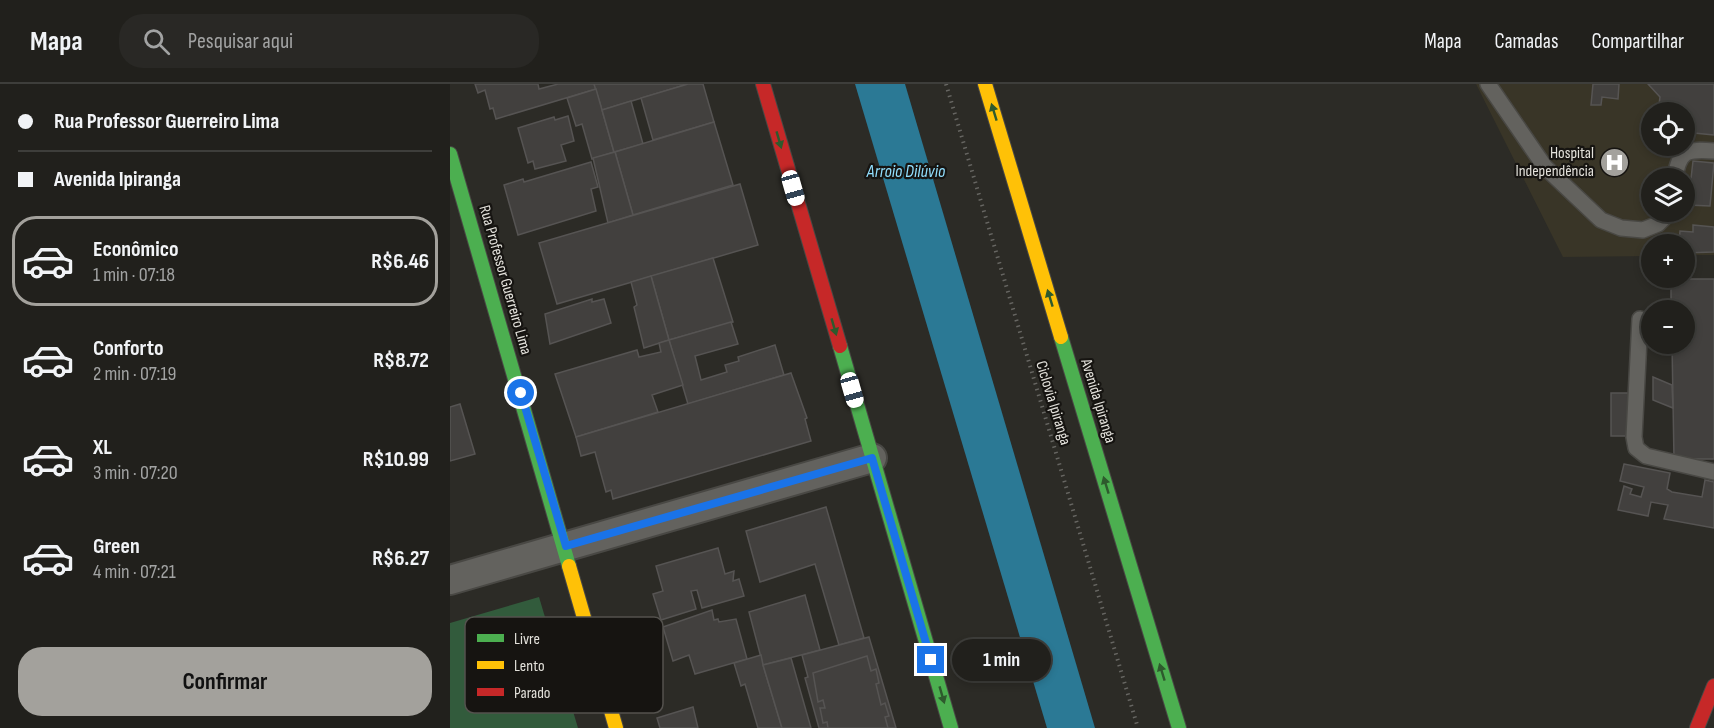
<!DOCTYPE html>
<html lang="pt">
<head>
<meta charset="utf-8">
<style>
	:root { --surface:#21201c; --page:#292825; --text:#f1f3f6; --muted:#a2a3a3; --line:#3e3e3b; --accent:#a3a19c }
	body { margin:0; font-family:"Sofia Sans Condensed",sans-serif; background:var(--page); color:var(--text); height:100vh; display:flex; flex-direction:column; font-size:22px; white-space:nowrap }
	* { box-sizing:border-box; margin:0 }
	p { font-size:20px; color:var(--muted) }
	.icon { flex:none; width:33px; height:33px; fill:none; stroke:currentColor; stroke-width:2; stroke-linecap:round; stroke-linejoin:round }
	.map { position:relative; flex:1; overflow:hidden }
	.details { display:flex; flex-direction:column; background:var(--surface); width:450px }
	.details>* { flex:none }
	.guide { display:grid; align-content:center; height:132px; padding:0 18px; background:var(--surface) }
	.controls { position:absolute; left:1191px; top:18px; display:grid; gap:12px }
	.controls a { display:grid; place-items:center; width:54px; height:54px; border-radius:50%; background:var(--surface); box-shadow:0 3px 9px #0003,0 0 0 2px var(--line); font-size:30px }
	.end { position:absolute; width:27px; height:27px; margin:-14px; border:8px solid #1a73e8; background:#fff; box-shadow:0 0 0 3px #fff }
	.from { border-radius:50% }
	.bubble { position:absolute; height:42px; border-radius:21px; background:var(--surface); box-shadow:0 3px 9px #0003,0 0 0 2px var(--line); font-size:20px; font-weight:700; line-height:42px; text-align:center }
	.car { position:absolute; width:18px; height:36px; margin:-18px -9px; border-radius:8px; box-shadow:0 0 4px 2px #0007; background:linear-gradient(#fff 24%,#345 0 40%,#fff 0 76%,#345 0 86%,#fff 0) }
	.guide b { display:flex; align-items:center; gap:21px; height:57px; font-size:22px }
	.guide b+b { border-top:2px solid var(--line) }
	.guide i { width:15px; height:15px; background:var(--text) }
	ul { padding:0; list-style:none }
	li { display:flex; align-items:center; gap:18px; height:90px; margin:0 12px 9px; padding:0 6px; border:3px solid transparent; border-radius:24px }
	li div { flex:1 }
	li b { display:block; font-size:22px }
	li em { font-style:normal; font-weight:700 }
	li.active { border-color:var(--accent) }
	li>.icon { width:54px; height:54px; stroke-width:1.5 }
	.cta { display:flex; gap:12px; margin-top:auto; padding:12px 18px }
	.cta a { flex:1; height:69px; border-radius:24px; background:var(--accent); color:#111; font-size:24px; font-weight:700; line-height:69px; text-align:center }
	header { display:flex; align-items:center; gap:36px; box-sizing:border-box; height:84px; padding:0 30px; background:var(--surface); border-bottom:2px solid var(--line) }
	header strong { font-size:28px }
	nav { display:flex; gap:33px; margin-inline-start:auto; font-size:21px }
	.search { width:420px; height:54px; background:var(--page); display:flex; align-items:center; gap:15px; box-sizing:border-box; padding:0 21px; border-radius:24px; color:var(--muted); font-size:22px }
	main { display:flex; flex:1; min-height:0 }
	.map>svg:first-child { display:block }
	.built { fill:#393527; fill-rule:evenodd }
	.green { fill:#325b3c }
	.water { fill:#2b7995 }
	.building { fill:#42403e; stroke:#565453; stroke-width:1.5 }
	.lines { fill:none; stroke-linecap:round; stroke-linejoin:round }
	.lane-casing { stroke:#494844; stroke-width:18 }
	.street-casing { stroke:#494844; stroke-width:32 }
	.fast-casing { stroke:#494844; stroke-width:16 }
	.slow-casing { stroke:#494844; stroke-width:16 }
	.jam-casing { stroke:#494844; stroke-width:16 }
	.path { stroke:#676662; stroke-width:4; stroke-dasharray:1.5 4.5; stroke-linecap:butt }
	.lane { stroke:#63625e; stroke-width:15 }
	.street { stroke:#63625e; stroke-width:28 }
	.fast { stroke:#4caf50; stroke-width:14 }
	.slow { stroke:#ffc107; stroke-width:14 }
	.jam { stroke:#c62828; stroke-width:14 }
	.oneway { fill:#2e5a2d }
	.route { stroke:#1a73e8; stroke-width:8 }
	.labels { text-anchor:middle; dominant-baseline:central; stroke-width:4.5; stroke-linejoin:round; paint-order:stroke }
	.poi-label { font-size:16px; fill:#e3e1db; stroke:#161411; text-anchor:end }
	.street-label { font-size:16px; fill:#e3e1db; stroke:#161411 }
	.water-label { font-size:18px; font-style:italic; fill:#92dffe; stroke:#161411 }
	.key { fill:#161411; stroke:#54524e; stroke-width:1.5 }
	.key-label { font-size:16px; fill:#e3e1db }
</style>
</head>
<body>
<header>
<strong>Mapa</strong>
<div class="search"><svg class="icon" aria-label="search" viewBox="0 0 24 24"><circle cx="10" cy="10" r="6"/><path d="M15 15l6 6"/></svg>Pesquisar aqui</div>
<nav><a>Mapa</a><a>Camadas</a><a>Compartilhar</a></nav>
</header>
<main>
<section class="details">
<div class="guide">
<b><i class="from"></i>Rua Professor Guerreiro Lima</b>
<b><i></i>Avenida Ipiranga</b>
</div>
<ul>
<li class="active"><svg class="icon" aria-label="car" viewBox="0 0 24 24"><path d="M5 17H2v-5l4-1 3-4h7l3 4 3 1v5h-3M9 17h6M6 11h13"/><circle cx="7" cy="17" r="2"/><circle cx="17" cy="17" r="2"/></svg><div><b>Econômico</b><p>1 min · 07:18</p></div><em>R$6.46</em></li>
<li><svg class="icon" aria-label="car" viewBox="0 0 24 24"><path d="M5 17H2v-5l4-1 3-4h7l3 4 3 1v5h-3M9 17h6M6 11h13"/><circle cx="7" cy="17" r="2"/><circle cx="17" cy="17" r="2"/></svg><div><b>Conforto</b><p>2 min · 07:19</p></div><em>R$8.72</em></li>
<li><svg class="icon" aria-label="car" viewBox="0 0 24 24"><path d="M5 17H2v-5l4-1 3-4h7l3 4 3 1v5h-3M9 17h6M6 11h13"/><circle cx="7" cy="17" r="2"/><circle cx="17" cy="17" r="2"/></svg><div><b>XL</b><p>3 min · 07:20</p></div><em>R$10.99</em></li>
<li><svg class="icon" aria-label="car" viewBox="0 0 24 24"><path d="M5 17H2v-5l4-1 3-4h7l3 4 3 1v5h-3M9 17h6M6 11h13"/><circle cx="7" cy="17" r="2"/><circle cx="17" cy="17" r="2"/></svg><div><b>Green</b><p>4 min · 07:21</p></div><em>R$6.27</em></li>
</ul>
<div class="cta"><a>Confirmar</a></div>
</section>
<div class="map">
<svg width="1264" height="644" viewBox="0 0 1264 644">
	<rect width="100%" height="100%" fill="#2c2b26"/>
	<path class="built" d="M1026,0H1264V171H1235L1234,160H1202L1201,172L1113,173ZM1202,28H1234V62H1202ZM1202,94H1234V128H1202Z"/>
	<path class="green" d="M89,513L128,644H0V539Z"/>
	<path class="water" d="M405,0H455L645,644H597Z"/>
	<g class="building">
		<path d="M25,0H88L89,5L108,0H144L146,5L46,35L43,24L40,25L35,6L28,9Z"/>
		<path d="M144,0H238L152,26Z"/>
		<path d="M238,0H253L264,38L203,56L191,14Z"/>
		<path d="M1143,0H1169L1168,15L1152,13L1151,21H1141Z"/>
		<path d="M1198,0H1264V51L1234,48V28H1208L1210,13Z"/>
		<path d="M146,5L164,68L142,75L132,40L126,42L117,14Z"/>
		<path d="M181,17L193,60L164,68L152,26Z"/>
		<path d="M118,32L124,57L111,61L116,77L85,85L83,77L78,79L68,44L104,33L105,36Z"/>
		<path d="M264,38L283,101L183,131L165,68Z"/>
		<path d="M165,68L183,131L158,139L143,74Z"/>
		<path d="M1243,77L1264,79L1260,122L1238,121Z"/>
		<path d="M141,78L148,103L141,105L146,127L68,151L54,101L73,95L74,98Z"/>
		<path d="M290,100L308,161L107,220L89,159Z"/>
		<path d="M1243,141L1264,143V168L1234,169V160H1229L1230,147L1243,148Z"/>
		<path d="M263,174L283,238L219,256L201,192Z"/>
		<path d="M201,192L219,256L194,264L184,223L187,221L181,198Z"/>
		<path d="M1221,195H1264V375H1224L1222,260H1234V226H1221Z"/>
		<path d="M142,215V218L154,215L161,239L100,260L95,230Z"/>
		<path d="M281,238L288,260L245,272L251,296L277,288L275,281L289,277L288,273L325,261L334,291L238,320L219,256Z"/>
		<path d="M219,256L233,301L202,311L208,328L126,353L105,290L187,266L189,273L211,268L209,259Z"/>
		<path d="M341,289L357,334L355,335L361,357L163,415L161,406L156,408L145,368L131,372L126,353Z"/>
		<path d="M1203,293L1222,301L1223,324L1203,316Z"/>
		<rect x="1161" y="309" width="23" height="43"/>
		<path d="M10,320L25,370L0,377V323Z"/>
		<path d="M1174,380L1220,389L1217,405L1222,408L1252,413L1255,396L1264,398V444L1214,435L1218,421L1201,418L1198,432L1168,426L1174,402L1182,405L1180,410L1191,413L1194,403L1170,397Z"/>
		<path d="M376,423L414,554L389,561L365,480L310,498L296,447Z"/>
		<path d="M268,464L275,490L284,487L283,497L289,495L294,512L252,524L247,506L241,507L246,525L211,536L203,510L213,507L206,482Z"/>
		<path d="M355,511L370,566L313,581L299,528Z"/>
		<path d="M262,526L264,536L268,535L269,538L286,535L297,575L245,590L239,571L223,577L213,543Z"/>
		<path d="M419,553L446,644H369L355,594L358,593L352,571Z"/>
		<path d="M311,571L313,581L332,644H308L295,600L291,602L284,579Z"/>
		<path d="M417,572L421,587L426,585L429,599L426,600L431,621L435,619L439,632L435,633L438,644H378L377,638L373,639L370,624H375L373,616L368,618L363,589Z"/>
		<path d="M341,574L361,644H332L313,581Z"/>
		<path d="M243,623L248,644H210L207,634Z"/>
	</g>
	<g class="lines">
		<defs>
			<g id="lane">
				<path d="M1038,0L1095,83L1151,136L1171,144L1193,146L1208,140L1220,128"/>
				<path d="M1225,94C1229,66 1237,65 1264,67"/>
				<path d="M1190,235L1184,353L1186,364L1196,372L1264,388"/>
			</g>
			<path id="street" d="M0,496L422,374"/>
			<g id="fast">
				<path d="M0,70L119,482"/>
				<path d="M611,253L729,644"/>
				<path d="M390,262L501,644"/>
			</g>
			<g id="slow">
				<path d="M535,0L611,253"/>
				<path d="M119,482L166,644"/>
			</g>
			<g id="jam">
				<path d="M313,0L390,262"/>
				<path d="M1247,644L1264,602"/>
			</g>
		</defs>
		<use href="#lane" class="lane-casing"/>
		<use href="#street" class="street-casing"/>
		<use href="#fast" class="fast-casing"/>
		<use href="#slow" class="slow-casing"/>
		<use href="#jam" class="jam-casing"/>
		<path class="path" d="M496,0L688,644"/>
		<use href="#lane" class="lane"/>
		<use href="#street" class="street"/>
		<use href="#fast" class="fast"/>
		<use href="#slow" class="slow"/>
		<use href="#jam" class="jam"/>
	</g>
	<defs><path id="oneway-solid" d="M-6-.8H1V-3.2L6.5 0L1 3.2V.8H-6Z" transform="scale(1.5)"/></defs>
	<g class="oneway">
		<use href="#oneway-solid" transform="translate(544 28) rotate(-107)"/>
		<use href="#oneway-solid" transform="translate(329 56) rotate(74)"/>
		<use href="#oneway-solid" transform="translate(600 214) rotate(-107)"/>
		<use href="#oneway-solid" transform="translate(384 243) rotate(74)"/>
		<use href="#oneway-solid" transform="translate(656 401) rotate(-107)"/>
		<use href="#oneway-solid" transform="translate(712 588) rotate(-107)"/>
		<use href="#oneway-solid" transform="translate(492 611) rotate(74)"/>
	</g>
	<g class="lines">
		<path class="route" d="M71,309L116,462L422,374L481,576"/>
	</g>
	<defs>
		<symbol id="hospital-disc" viewBox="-11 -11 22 22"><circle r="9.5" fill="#a3a19c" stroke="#161411"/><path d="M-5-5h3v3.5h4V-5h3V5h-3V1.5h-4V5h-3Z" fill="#fff"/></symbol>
	</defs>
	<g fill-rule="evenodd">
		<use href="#hospital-disc" x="1148" y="62" width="33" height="33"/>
	</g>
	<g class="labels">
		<g class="poi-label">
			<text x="1144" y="69">Hospital<tspan x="1144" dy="18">Independência</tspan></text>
		</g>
		<g class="street-label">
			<text transform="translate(55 196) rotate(74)">Rua Professor Guerreiro Lima</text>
			<text transform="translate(648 317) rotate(73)">Avenida Ipiranga</text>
			<text transform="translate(603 319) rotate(73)">Ciclovia Ipiranga</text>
		</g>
		<g class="water-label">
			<text x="456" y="87">Arroio Dilúvio</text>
		</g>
	</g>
	<rect x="15" y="533" width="198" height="96" rx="9" class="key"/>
	<rect x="27" y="550" width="27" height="8" fill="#4caf50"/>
	<rect x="27" y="577" width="27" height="8" fill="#ffc107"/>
	<rect x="27" y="604" width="27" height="8" fill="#c62828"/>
	<g class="key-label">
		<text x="64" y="560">Livre</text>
		<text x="64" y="587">Lento</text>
		<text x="64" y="614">Parado</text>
	</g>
</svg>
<div class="controls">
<a><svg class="icon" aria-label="locate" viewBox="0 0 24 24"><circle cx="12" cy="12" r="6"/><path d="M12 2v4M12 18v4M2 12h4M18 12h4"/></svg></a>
<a><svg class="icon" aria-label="layers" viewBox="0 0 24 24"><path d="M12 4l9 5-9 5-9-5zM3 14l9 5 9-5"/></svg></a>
<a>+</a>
<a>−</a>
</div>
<i class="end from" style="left:71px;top:309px"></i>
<i class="end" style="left:481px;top:576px"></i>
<div class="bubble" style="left:502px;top:555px;width:99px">1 min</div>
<i class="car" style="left:343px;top:104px;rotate:164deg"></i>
<i class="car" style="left:402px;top:306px;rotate:164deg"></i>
</div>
</main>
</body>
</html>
